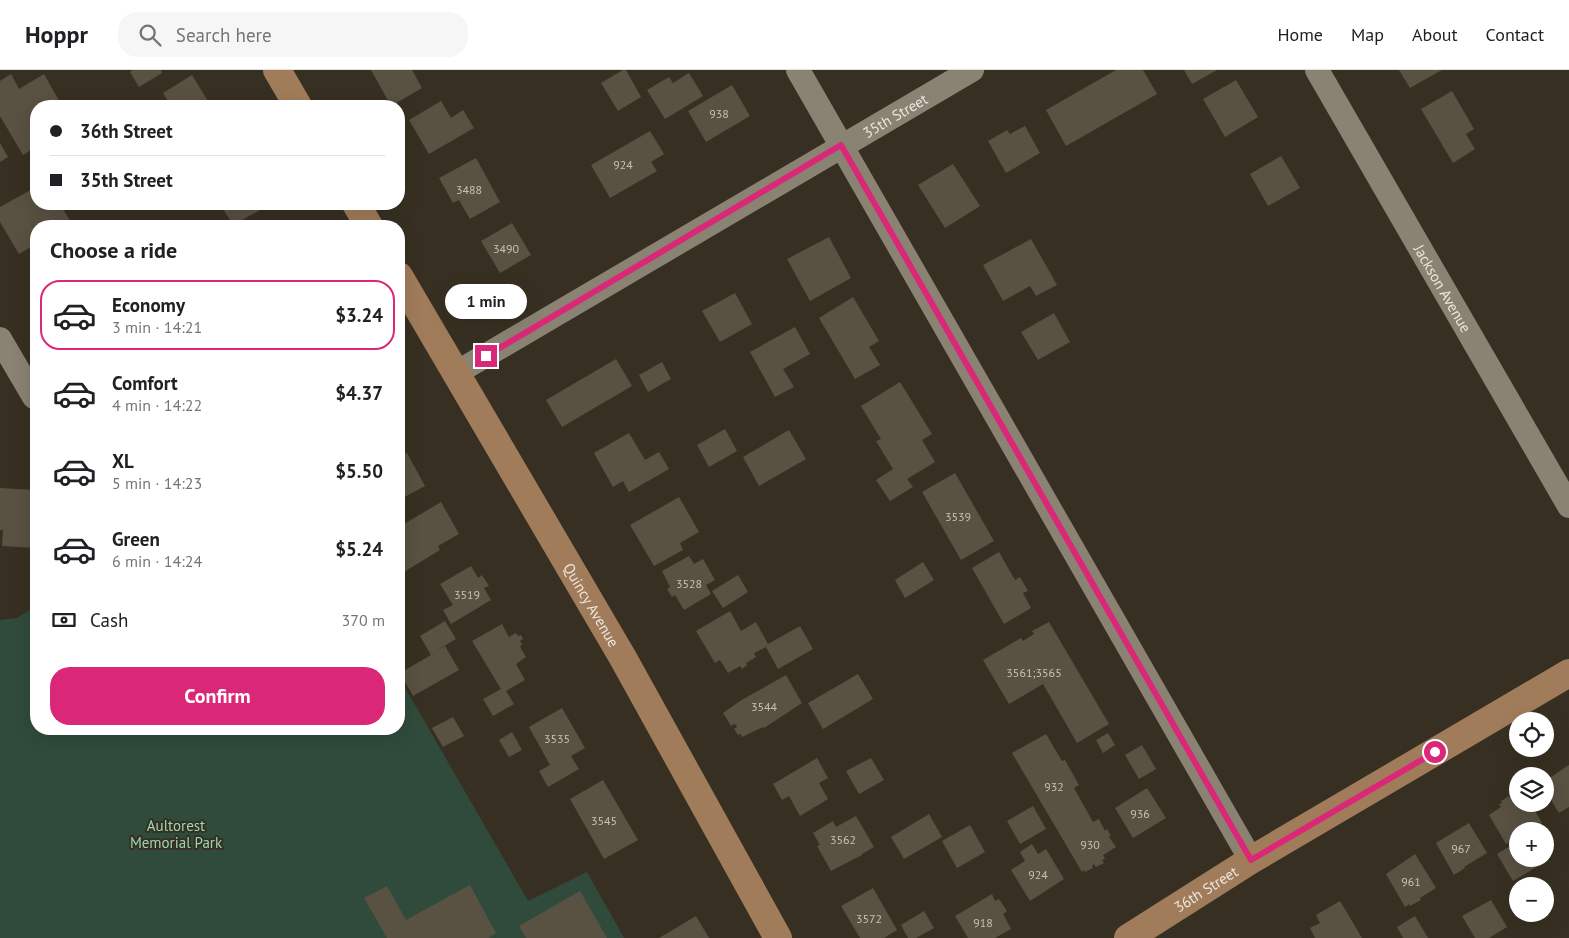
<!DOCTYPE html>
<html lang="en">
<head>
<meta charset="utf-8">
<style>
	:root { --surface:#fff; --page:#f6f6f6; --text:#202124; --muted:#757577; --line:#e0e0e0; --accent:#db2777 }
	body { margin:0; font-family:"PT Sans",sans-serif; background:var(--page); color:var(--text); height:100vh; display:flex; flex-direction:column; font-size:19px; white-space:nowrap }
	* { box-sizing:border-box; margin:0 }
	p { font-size:16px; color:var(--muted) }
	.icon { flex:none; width:28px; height:28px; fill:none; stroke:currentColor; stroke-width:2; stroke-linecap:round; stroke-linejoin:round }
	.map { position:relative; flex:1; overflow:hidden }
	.details { position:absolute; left:30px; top:150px; width:375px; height:515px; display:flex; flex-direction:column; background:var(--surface); border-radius:20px; box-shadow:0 5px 20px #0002 }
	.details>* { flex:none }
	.guide { position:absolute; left:30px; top:30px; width:375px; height:110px; border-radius:20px; box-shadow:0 5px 20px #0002; display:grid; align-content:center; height:110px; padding:0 20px; background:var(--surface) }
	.buttons { position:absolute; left:1509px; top:642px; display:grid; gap:10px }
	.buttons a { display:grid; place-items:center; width:45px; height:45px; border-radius:50%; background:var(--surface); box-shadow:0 5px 20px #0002; font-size:25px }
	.end { position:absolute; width:22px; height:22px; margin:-11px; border:6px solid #db2777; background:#fff; box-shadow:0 0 0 2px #fff }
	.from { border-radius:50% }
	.bubble { position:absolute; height:35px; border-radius:18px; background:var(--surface); box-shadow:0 5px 20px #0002; font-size:16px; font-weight:800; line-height:35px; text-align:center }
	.guide b { display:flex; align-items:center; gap:18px; height:48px; font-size:19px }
	.guide b+b { border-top:1px solid var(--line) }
	.guide i { width:12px; height:12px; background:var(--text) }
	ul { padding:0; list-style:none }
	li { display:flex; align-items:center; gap:15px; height:70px; margin:0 10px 8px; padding:0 10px; border:2px solid transparent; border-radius:20px }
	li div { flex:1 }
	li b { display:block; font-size:19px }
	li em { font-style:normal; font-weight:800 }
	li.active { border-color:var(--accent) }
	li>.icon { width:45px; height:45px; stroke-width:1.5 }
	h2 { padding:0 20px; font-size:22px; line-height:60px }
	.pay { display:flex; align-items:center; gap:12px; height:55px; padding:0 20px; font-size:19px }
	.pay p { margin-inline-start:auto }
	.action { display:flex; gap:10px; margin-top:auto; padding:10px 20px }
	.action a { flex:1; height:58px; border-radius:20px; background:var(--accent); color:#fff; font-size:20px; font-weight:800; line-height:58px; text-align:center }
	header { display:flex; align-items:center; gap:30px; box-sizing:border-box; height:70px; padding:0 25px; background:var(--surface); border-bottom:1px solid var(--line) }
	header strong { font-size:24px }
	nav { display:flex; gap:28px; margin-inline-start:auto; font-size:18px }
	.search { width:350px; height:45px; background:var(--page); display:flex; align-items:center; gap:12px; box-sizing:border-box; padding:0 18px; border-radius:20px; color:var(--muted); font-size:19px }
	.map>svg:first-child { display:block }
	.green { fill:#304b3b }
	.building { fill:#595142 }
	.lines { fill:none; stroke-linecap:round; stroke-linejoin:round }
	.street { stroke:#8a8272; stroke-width:24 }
	.secondary { stroke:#a17c5a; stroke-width:28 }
	.route { stroke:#db2777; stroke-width:6 }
	.labels { text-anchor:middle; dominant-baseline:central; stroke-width:4; stroke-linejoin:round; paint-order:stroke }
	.number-label { font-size:12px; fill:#c6c1b7 }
	.street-label { font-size:15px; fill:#ebe6de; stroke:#373022 }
	.park-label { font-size:15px; fill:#98d9b2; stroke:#373022 }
</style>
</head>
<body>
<header>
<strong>Hoppr</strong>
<div class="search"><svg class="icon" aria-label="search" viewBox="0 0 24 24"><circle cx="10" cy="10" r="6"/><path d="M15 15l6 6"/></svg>Search here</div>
<nav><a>Home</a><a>Map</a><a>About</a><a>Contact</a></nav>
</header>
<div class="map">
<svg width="1569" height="868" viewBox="0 0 1569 868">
	<rect width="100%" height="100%" fill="#373022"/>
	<path class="green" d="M36,536V659H399V607L528,831L587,802L624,868H0V550L17,548Z"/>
	<g class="building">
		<path d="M133,0H161L162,3L139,17L130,2Z"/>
		<path d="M371,0H412L422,18L391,36Z"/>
		<path d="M623,0H626L641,27L618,41L601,13Z"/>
		<path d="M1116,0H1143L1157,24L1066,76L1046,40Z"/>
		<path d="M1184,0H1217L1192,14Z"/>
		<path d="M1399,0H1442L1410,18Z"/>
		<path d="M689,3L703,26L665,49L647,20L669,7L673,13Z"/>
		<path d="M11,4L19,19L44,4L62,36H36V77L23,85L0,46V11Z"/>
		<path d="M192,5L211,36H171L163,23Z"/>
		<path d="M1236,10L1258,47L1225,67L1203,29Z"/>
		<path d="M732,15L750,46L706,72L688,41Z"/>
		<path d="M1452,21L1474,59L1466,64L1475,79L1453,93L1421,39Z"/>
		<path d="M441,31L451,48L463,40L474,58L429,84L409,50Z"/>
		<path d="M1025,56L1040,83L1006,103L988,71L1007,60L1010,64Z"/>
		<path d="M650,61L664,84L651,92L657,101L610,128L591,95Z"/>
		<path d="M0,73L8,87L0,92Z"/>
		<path d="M1281,86L1300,118L1268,136L1250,104Z"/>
		<path d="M476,88L500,132L470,149L459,130L453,133L439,108Z"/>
		<path d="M953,94L980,136L945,158L918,115Z"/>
		<path d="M36,117V134H60L72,154L67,156H36V174L19,184L0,152V137Z"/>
		<path d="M220,134H271L233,155Z"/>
		<path d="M512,153L531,185L500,203L481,171Z"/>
		<path d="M829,167L851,208L810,231L787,189Z"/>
		<path d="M1031,169L1057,215L1036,226L1030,216L1003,231L983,195Z"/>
		<path d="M735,223L752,254L720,272L702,241Z"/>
		<path d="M853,227L879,271L869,277L880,295L855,309L819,248Z"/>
		<path d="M1054,243L1070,272L1038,290L1021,262Z"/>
		<path d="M795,257L810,284L783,299L794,317L775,327L750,282Z"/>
		<path d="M616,289L632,316L562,357L546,330Z"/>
		<path d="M662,292L671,309L648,322L639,305Z"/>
		<path d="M900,312L932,364L922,370L935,392L907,409L913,417L890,431L876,410L893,399L876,371L881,369L861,336Z"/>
		<path d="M725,359L737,381L709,397L697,375Z"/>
		<path d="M789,360L806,389L759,416L743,387Z"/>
		<path d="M629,363L645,390L659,382L669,399L629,422L623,411L613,417L594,383Z"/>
		<path d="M407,383L425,416L399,430V387Z"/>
		<path d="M955,403L994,471L961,490L922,422Z"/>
		<path d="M0,418L36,420V478L2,476L3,460H0Z"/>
		<path d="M679,427L699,462L680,473L683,480L654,496L630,455Z"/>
		<path d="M441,432L459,464L438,476L440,480L404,502L399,494V457Z"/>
		<path d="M999,482L1015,510L1020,507L1028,521L1023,523L1031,538L1004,554L972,498Z"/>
		<path d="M689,486L694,494L703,489L715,510L706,515L711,524L684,540L675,525L672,527L667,519L670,517L662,501Z"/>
		<path d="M923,492L934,510L905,528L895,510Z"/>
		<path d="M471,496L478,508L482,505L489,516L484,518L491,530L451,554L443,540L453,535L440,514Z"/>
		<path d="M738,505L748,522L723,538L712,521Z"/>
		<path d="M730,541L741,561L756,552L768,574L800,556L813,579L778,599L766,577L754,583L756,587L746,593L747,595L742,599L740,596L728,603L720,590L715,593L696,561Z"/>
		<path d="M445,551L456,569L434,582L445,576L459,600L413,626L400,603L431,585L420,566Z"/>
		<path d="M1049,552L1109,654L1077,673L1043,614L1009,634L983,590L1021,568L1023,571L1034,564L1032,561Z"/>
		<path d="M502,554L509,567L516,563L518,566L521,565L523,569L520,571L522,574L520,577L526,587L516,594L525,610L506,621L514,634L493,646L483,629L501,619L472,571Z"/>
		<path d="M858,604L873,629L823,659L808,633Z"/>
		<path d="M786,605L802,633L764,658L763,657L742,667L741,664L738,665L734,659L737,657L736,655L734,654L731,656L723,643L740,631Z"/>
		<path d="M562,638L585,678L571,686L579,699L548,717L539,701L550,695L529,657Z"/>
		<path d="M453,647L464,666L443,677L432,658Z"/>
		<path d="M512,662L522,680L509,687L499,670Z"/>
		<path d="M1108,663L1115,675L1103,683L1096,670Z"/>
		<path d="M1046,664L1062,691L1065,690L1079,715L1074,718L1093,752L1099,749L1105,761L1107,759L1111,766L1109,767L1116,777L1103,785L1105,789L1102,790L1104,793L1096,797L1094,794L1092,796L1093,798L1085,802L1084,800L1082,802L1012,683Z"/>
		<path d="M1142,675L1156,699L1139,709L1125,685Z"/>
		<path d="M817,688L828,708L819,713L828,729L800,746L789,726L782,730L773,714Z"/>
		<path d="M871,688L884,710L859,724L846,701Z"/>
		<path d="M1569,695V737L1559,743L1545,720V711Z"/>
		<path d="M603,710L638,770L604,789L570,729Z"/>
		<path d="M1147,718L1166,748L1133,768L1115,738Z"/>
		<path d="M1518,724V734H1531L1542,753L1527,761H1518V767L1506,774L1489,745L1501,737L1499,734L1502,733L1501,731L1509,726L1510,728Z"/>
		<path d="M1033,736L1046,759L1020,774L1007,751Z"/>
		<path d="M929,744L942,767L904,789L891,767Z"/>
		<path d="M856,746L874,777L862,784V785L831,801L817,776L820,775L813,763L833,751L836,757Z"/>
		<path d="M1469,753L1487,783L1464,797L1465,798L1454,805L1436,773Z"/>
		<path d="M970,755L985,782L957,798L942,771Z"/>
		<path d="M1518,771V789H1533L1538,796L1513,811L1497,784Z"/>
		<path d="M1032,774L1038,784L1046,779L1064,809L1030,831L1011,800L1025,791L1020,782Z"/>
		<path d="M1415,784L1436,818L1420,828L1421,830L1410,836L1409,834L1405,837L1386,804Z"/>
		<path d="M470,815L496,863L488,868H387L364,828L387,816L406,850Z"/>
		<path d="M873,818L897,860L884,868H860L841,836Z"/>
		<path d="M580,821L607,868H526L519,856Z"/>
		<path d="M992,824L995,831L999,829L1007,841L1003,844L1011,859L995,868H968L955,846Z"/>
		<path d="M1491,830L1507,857L1489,868H1475L1462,846Z"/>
		<path d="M1340,831L1362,868H1315L1310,858L1320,853L1316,845Z"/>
		<path d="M924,841L934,858L916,868H908L901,855Z"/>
		<path d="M696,846L709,868H659Z"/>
		<path d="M1415,846L1428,868H1403L1397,857Z"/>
	</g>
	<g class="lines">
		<g class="street">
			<path d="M798,0L1251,790"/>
			<path id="s1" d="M1317,0L1569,436"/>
			<path d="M0,269L34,327"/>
			<path id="s2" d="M456,303L972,0"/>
		</g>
		<g class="secondary">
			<path d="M277,0L298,36"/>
			<path d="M356,134L369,156"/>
			<path id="s3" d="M399,206L623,588L778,868"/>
			<path id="s4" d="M1128,868L1251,790L1569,603"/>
		</g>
	</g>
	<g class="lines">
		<path class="route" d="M486,286L841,75L1251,790L1435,682"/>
	</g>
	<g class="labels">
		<g class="number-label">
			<text x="719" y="43">938</text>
			<text x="623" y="94">924</text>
			<text x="469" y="119">3488</text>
			<text x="506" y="178">3490</text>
			<text x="958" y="446">3539</text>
			<text x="689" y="513">3528</text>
			<text x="467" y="524">3519</text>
			<text x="1034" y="602">3561;3565</text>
			<text x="764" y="636">3544</text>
			<text x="557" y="668">3535</text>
			<text x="1054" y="716">932</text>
			<text x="1140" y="743">936</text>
			<text x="604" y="750">3545</text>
			<text x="843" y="769">3562</text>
			<text x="1090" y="774">930</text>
			<text x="1461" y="778">967</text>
			<text x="1038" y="804">924</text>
			<text x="1411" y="811">961</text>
			<text x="869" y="848">3572</text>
			<text x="983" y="852">918</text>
		</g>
		<g class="street-label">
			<text stroke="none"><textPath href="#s2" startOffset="509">35th Street</textPath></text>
			<text stroke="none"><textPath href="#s1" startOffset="252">Jackson Avenue</textPath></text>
			<text stroke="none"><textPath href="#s3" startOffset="381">Quincy Avenue</textPath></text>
			<text stroke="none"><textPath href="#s4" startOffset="92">36th Street</textPath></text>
		</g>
		<g class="park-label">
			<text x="176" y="755">Aultorest<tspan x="176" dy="17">Memorial Park</tspan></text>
		</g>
	</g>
</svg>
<div class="buttons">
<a><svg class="icon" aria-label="locate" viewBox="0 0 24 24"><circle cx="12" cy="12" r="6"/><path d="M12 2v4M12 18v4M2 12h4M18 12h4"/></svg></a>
<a><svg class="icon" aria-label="layers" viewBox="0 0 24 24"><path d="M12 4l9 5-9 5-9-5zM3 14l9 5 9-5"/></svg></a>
<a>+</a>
<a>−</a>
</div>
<i class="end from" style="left:1435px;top:682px"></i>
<i class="end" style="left:486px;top:286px"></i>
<div class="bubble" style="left:445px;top:214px;width:82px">1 min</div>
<div class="guide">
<b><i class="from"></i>36th Street</b>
<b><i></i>35th Street</b>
</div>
<section class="details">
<h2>Choose a ride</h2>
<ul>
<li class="active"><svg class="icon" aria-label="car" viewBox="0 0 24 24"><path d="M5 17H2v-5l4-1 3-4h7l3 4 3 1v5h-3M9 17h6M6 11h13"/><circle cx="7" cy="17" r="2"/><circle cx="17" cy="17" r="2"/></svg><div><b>Economy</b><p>3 min · 14:21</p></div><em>$3.24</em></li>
<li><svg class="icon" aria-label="car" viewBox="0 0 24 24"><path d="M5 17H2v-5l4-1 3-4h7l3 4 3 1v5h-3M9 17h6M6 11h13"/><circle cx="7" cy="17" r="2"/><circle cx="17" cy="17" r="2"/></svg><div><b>Comfort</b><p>4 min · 14:22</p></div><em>$4.37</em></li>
<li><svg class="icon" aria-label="car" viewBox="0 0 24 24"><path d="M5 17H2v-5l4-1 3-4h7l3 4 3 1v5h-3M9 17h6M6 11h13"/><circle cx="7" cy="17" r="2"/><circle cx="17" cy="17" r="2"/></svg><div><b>XL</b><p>5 min · 14:23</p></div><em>$5.50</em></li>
<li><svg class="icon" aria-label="car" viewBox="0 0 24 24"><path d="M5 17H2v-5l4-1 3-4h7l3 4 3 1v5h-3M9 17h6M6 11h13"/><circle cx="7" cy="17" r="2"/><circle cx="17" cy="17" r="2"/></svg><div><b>Green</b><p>6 min · 14:24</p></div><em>$5.24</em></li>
</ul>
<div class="pay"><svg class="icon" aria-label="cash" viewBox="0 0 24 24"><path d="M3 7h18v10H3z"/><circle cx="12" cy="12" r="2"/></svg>Cash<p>370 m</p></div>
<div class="action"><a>Confirm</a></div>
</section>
</div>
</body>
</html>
